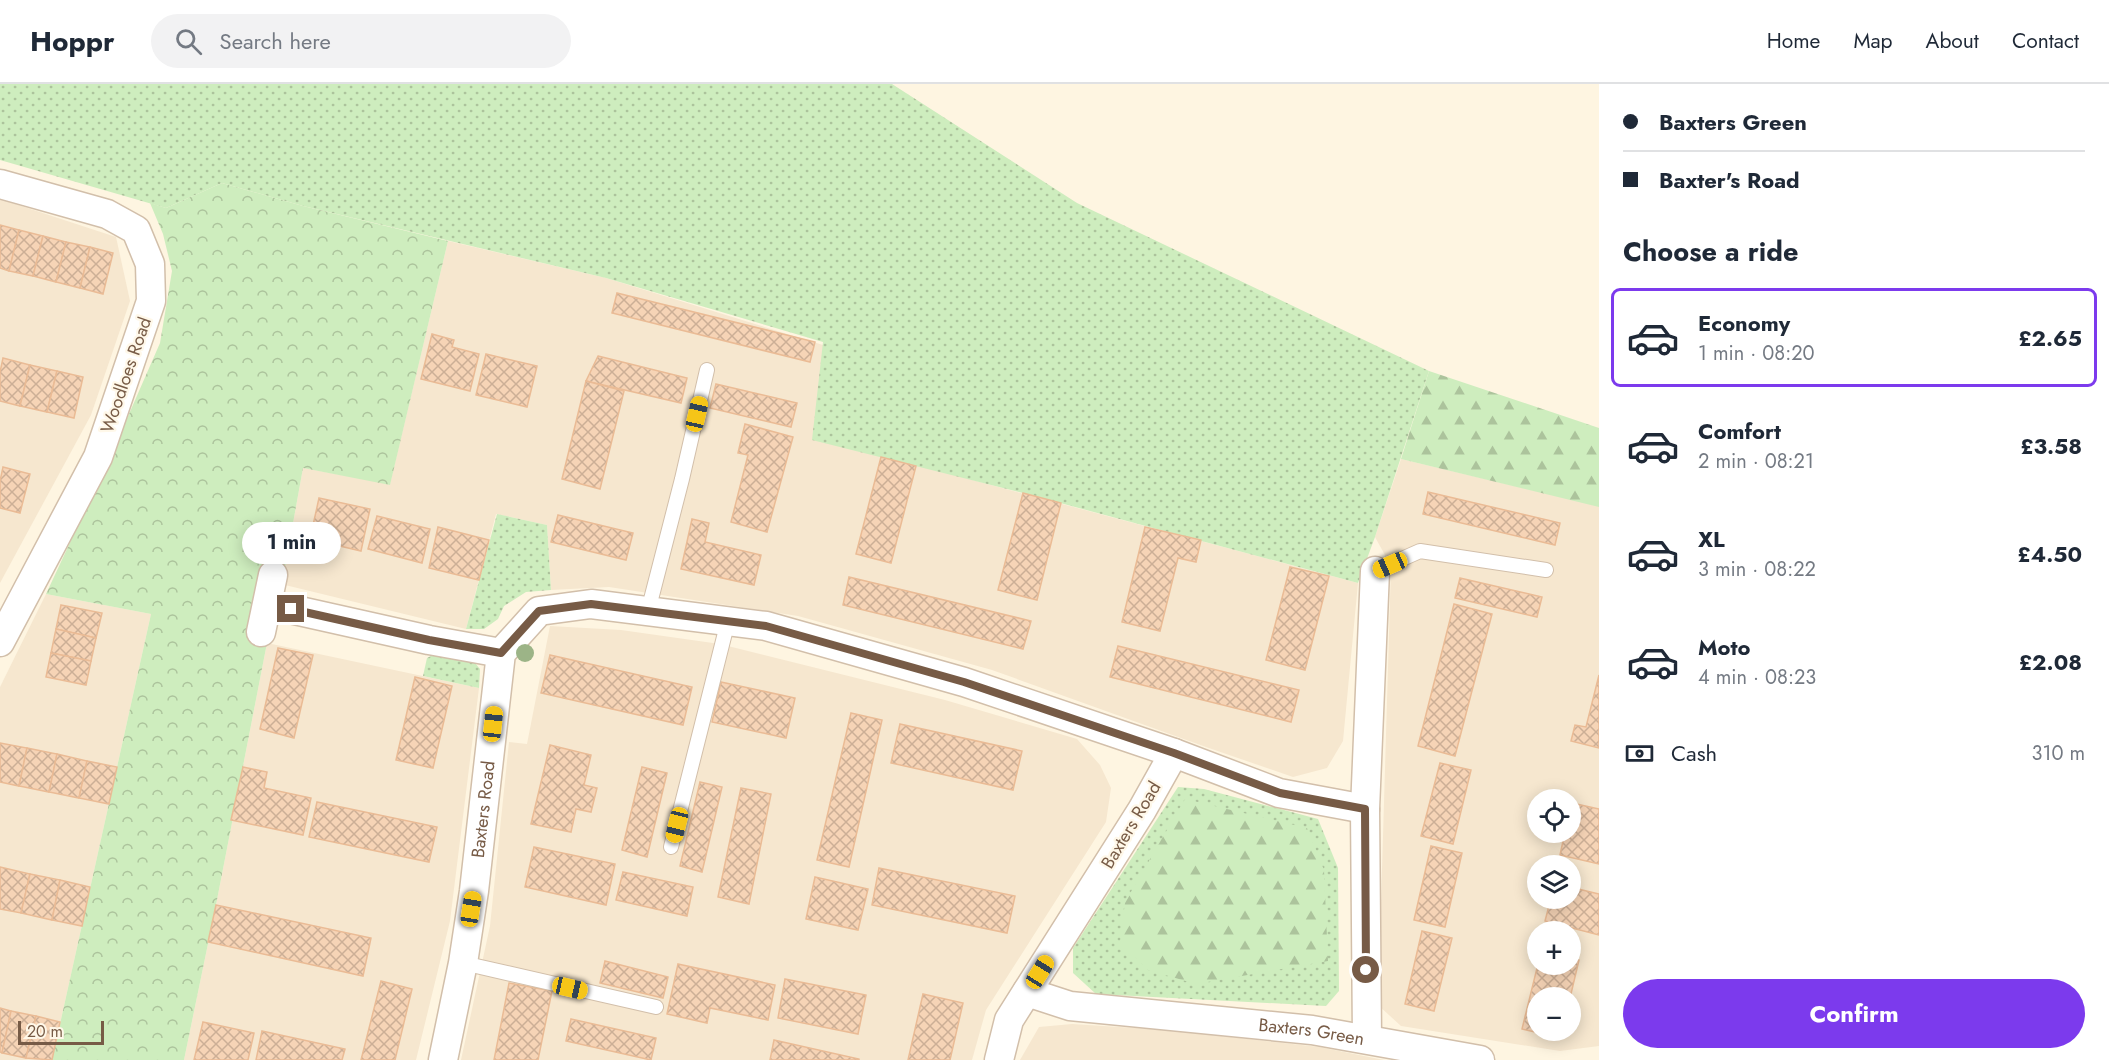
<!DOCTYPE html>
<html lang="en">
<head>
<meta charset="utf-8">
<style>
	:root { --surface:#fff; --page:#f2f2f3; --text:#1f2937; --muted:#747a83; --line:#e0e1e3; --accent:#7c3aed }
	body { margin:0; font-family:Jost,sans-serif; background:var(--page); color:var(--text); height:100vh; display:flex; flex-direction:column; font-size:22px; white-space:nowrap }
	* { box-sizing:border-box; margin:0 }
	p { font-size:20px; color:var(--muted) }
	.icon { flex:none; width:33px; height:33px; fill:none; stroke:currentColor; stroke-width:2; stroke-linecap:round; stroke-linejoin:round }
	.map { position:relative; flex:1; overflow:hidden }
	.drawer { display:flex; flex-direction:column; background:var(--surface); width:510px }
	.drawer>* { flex:none }
	.top-card { display:grid; align-content:center; height:132px; padding:0 24px; background:var(--surface) }
	.tools { position:absolute; left:1527px; top:705px; display:grid; gap:12px }
	.tools a { display:grid; place-items:center; width:54px; height:54px; border-radius:50%; background:var(--surface); box-shadow:0 3px 15px #0003; font-size:30px }
	.scale { position:absolute; left:18px; bottom:15px; width:86px; box-sizing:border-box; padding-left:6px; border:3px solid #775b46; border-top:0; font-size:16px; line-height:21px; white-space:nowrap; color:#775b46; -webkit-text-stroke:4px #fff8e9; paint-order:stroke }
	.end { position:absolute; width:27px; height:27px; margin:-14px; border:8px solid #775b46; background:#fff; box-shadow:0 0 0 3px #fff }
	.from { border-radius:50% }
	.bubble { position:absolute; height:42px; border-radius:21px; background:var(--surface); box-shadow:0 3px 15px #0003; font-size:20px; font-weight:700; line-height:42px; text-align:center }
	.car { position:absolute; width:18px; height:36px; margin:-18px -9px; border-radius:8px; box-shadow:0 0 4px 2px #0007; background:linear-gradient(#f5c518 24%,#345 0 40%,#f5c518 0 76%,#345 0 86%,#f5c518 0) }
	.top-card b { display:flex; align-items:center; gap:21px; height:57px; font-size:22px }
	.top-card b+b { border-top:2px solid var(--line) }
	.top-card i { width:15px; height:15px; background:var(--text) }
	ul { padding:0; list-style:none }
	li { display:flex; align-items:center; gap:18px; height:99px; margin:0 12px 9px; padding:0 12px; border:3px solid transparent; border-radius:9px }
	li div { flex:1 }
	li b { display:block; font-size:22px }
	li em { font-style:normal; font-weight:700 }
	li.active { border-color:var(--accent) }
	li>.icon { width:54px; height:54px; stroke-width:1.5 }
	h2 { padding:0 24px; font-size:27px; line-height:72px }
	.pay { display:flex; align-items:center; gap:15px; height:66px; padding:0 24px; font-size:22px }
	.pay p { margin-inline-start:auto }
	.button { display:flex; gap:12px; margin-top:auto; padding:12px 24px }
	.button a { flex:1; height:69px; border-radius:36px; background:var(--accent); color:#fff; font-size:24px; font-weight:700; line-height:69px; text-align:center }
	header { display:flex; align-items:center; gap:36px; box-sizing:border-box; height:84px; padding:0 30px; background:var(--surface); border-bottom:2px solid var(--line) }
	header strong { font-size:28px }
	nav { display:flex; gap:33px; margin-inline-start:auto; font-size:21px }
	.search { width:420px; height:54px; background:var(--page); display:flex; align-items:center; gap:15px; box-sizing:border-box; padding:0 21px; border-radius:33px; color:var(--muted); font-size:22px }
	main { display:flex; flex:1; min-height:0 }
	.map>svg:first-child { display:block }
	.residential { fill:#f6e7cf; fill-rule:evenodd }
	.grass { fill:url(#grass-dots) }
	.forest { fill:url(#forest-firs) }
	.park { fill:url(#park-crowns) }
	.building { fill:url(#building-cross-hatch); stroke:#eabb95; stroke-width:1.5 }
	.lines { fill:none; stroke-linecap:round; stroke-linejoin:round }
	.service-casing { stroke:#d2bfaa; stroke-width:16 }
	.minor-casing { stroke:#d2bfaa; stroke-width:31 }
	.service { stroke:#fff; stroke-width:14 }
	.minor { stroke:#fff; stroke-width:28 }
	.tree { fill:#9cb487 }
	.route { stroke:#775b46; stroke-width:8 }
	.labels { text-anchor:middle; dominant-baseline:central; stroke-width:4.5; stroke-linejoin:round; paint-order:stroke }
	.street-label { font-size:18px; fill:#775b46; stroke:#fff8e9 }
</style>
</head>
<body>
<header>
<strong>Hoppr</strong>
<div class="search"><svg class="icon" aria-label="search" viewBox="0 0 24 24"><circle cx="10" cy="10" r="6"/><path d="M15 15l6 6"/></svg>Search here</div>
<nav><a>Home</a><a>Map</a><a>About</a><a>Contact</a></nav>
</header>
<main>
<div class="map">
<svg width="1599" height="976" viewBox="0 0 1599 976">
	<defs>
		<pattern id="grass-dots" width="8" height="8" patternUnits="userSpaceOnUse" patternTransform="scale(1.5)"><rect width="8" height="8" fill="#ceedbe"/><path d="M2 2h.1M6 6h.1" fill="none" stroke="#acc39c" stroke-width="1.8" stroke-linecap="round"/></pattern>
		<pattern id="forest-firs" width="22" height="20" patternUnits="userSpaceOnUse" patternTransform="scale(1.5)"><rect width="22" height="20" fill="#ceedbe"/><path d="M5 1l3.5 6h-7zM16 11l3.5 6h-7z" fill="#acc39c"/></pattern>
		<pattern id="park-crowns" width="20" height="18" patternUnits="userSpaceOnUse" patternTransform="scale(1.5)"><rect width="20" height="18" fill="#ceedbe"/><path d="M2 6a3 3 0 1 1 6 0M12 15a3 3 0 1 1 6 0" fill="none" stroke="#acc39c"/></pattern>
		<pattern id="building-cross-hatch" width="8" height="8" patternUnits="userSpaceOnUse" patternTransform="scale(1.5)"><rect width="8" height="8" fill="#f6d4b6"/><path d="M0 0l8 8M0 8l8-8" fill="none" stroke="#ccaf96"/></pattern>
	</defs>
	<rect width="100%" height="100%" fill="#fef5e1"/>
	<g class="residential">
		<path d="M0,115L116,153L130,217L91,331L0,499Z"/>
		<path d="M448,157L606,194L823,261L965,394L1358,499L1343,657L1327,684L1293,693L1206,663L992,586L798,532L609,503L551,506L547,441L496,430L466,545L285,501L284,489L303,384L390,400Z"/>
		<path d="M1401,375L1599,422V962L1560,967L1401,942L1378,921L1391,482L1375,453ZM1538,716H1570V748H1538ZM1538,782H1570V814H1538ZM1538,848H1570V880H1538ZM1538,914H1570V946H1538Z"/>
		<path d="M46,510L151,530L52,976H0V603Z"/>
		<path d="M550,542L621,546L720,560L945,616L1077,655L1100,681L1111,704L1106,738L986,926L972,976H461L490,842L509,658L527,660Z"/>
		<path d="M267,559L479,604L450,837L416,976H184L216,821Z"/>
		<path d="M1072,940L1167,946L1319,963L1384,976H1020L1039,943Z"/>
	</g>
	<g class="grass">
		<path d="M0,0H892L1077,119L1429,287L1375,453L1358,499L1023,409L812,356L823,258L606,194L303,122L222,99L166,124L0,76Z"/>
		<path d="M497,430L547,441L551,506L526,508L504,522L498,535L484,545H466Z"/>
		<path d="M433,571L475,579L480,585L479,604L423,592L427,574Z"/>
		<path d="M1178,703L1204,705L1318,735L1338,784L1339,907L1326,922L1096,910L1073,889V864Z"/>
	</g>
	<g class="forest">
		<path d="M1429,287L1599,344V423L1401,375Z"/>
		<path d="M1185,715L1307,744L1324,786L1328,877L1196,900L1148,886L1120,859L1125,818Z"/>
	</g>
	<path class="park" d="M222,99L303,122L448,157L390,401L303,384L284,489L260,482L247,551L267,559L216,821L184,976H52L151,530L46,510L115,362L160,259L172,187L163,150L150,119L166,124Z"/>
	<g class="building">
		<path d="M0,141L19,146L9,187L0,184Z"/>
		<path d="M19,146L43,152L33,192L9,187Z"/>
		<path d="M43,152L66,158L56,198L33,192Z"/>
		<path d="M66,158L90,163L80,204L56,198Z"/>
		<path d="M90,163L113,169L103,210L80,204Z"/>
		<path d="M617,209L815,258L810,278L612,229Z"/>
		<path d="M432,250L454,256L452,263L479,270L470,307L421,295Z"/>
		<path d="M486,270L537,282L527,323L476,311Z"/>
		<path d="M598,272L687,294L681,319L586,297Z"/>
		<path d="M3,274L30,281L20,322L0,317V288Z"/>
		<path d="M30,281L57,287L47,328L20,322Z"/>
		<path d="M57,287L83,293L74,334L47,328Z"/>
		<path d="M586,297L624,307L600,405L562,395Z"/>
		<path d="M716,300L797,319L791,343L710,324Z"/>
		<path d="M745,340L793,353L767,448L731,438L748,371L738,369Z"/>
		<path d="M881,373L916,382L891,479L856,470Z"/>
		<path d="M3,383L30,390L20,429L0,424V397Z"/>
		<path d="M1428,408L1560,439L1555,461L1423,430Z"/>
		<path d="M1023,409L1061,419L1037,516L998,506Z"/>
		<path d="M319,414L370,425L361,467L310,455Z"/>
		<path d="M558,431L633,449L626,476L551,458Z"/>
		<path d="M377,432L430,445L422,479L368,465Z"/>
		<path d="M692,435L709,439L705,458L761,471L754,501L681,485Z"/>
		<path d="M438,443L489,456L479,496L429,484Z"/>
		<path d="M1145,443L1201,456L1196,478L1178,474L1160,547L1122,538Z"/>
		<path d="M1290,483L1329,492L1305,586L1266,576Z"/>
		<path d="M849,493L1031,537L1023,565L843,521Z"/>
		<path d="M1460,494L1542,513L1537,533L1455,514Z"/>
		<path d="M1454,520L1492,530L1455,672L1418,662Z"/>
		<path d="M61,521L102,529L96,554L56,545Z"/>
		<path d="M56,545L96,554L91,577L51,569Z"/>
		<path d="M1118,562L1299,606L1291,638L1110,593Z"/>
		<path d="M278,564L313,571L294,654L260,645Z"/>
		<path d="M51,569L91,577L86,601L46,593Z"/>
		<path d="M550,571L692,603L683,641L541,609Z"/>
		<path d="M1599,591V664L1571,657L1575,641L1586,643Z"/>
		<path d="M415,593L452,602L433,684L396,676Z"/>
		<path d="M721,598L795,614L786,654L712,638Z"/>
		<path d="M851,629L882,636L849,783L817,776Z"/>
		<path d="M900,640L1022,667L1013,706L891,679Z"/>
		<path d="M0,659L27,664L19,702L0,698Z"/>
		<path d="M550,661L591,671L584,701L597,704L591,728L576,725L571,748L531,740Z"/>
		<path d="M27,664L57,670L49,708L19,702Z"/>
		<path d="M57,670L87,677L79,714L49,708Z"/>
		<path d="M87,677L117,683L109,720L79,714Z"/>
		<path d="M1440,679L1471,686L1453,760L1421,752Z"/>
		<path d="M243,683L267,688L264,704L311,714L303,751L231,736Z"/>
		<path d="M642,683L667,689L647,773L622,766Z"/>
		<path d="M700,698L722,703L702,788L680,782Z"/>
		<path d="M741,704L771,710L749,820L718,813Z"/>
		<path d="M317,718L437,743L429,778L309,753Z"/>
		<path d="M1572,719L1599,725V780L1560,771L1565,748H1570Z"/>
		<path d="M1431,762L1462,769L1445,843L1414,836Z"/>
		<path d="M534,763L615,780L606,821L525,803Z"/>
		<path d="M0,783L30,790L21,829L0,825Z"/>
		<path d="M879,784L1015,812L1007,849L872,821Z"/>
		<path d="M623,788L693,803L687,832L616,816Z"/>
		<path d="M30,790L60,796L52,836L21,829Z"/>
		<path d="M815,793L868,805L858,846L806,835Z"/>
		<path d="M60,796L90,803L82,842L52,836Z"/>
		<path d="M1570,803L1599,810V851L1545,837L1551,814H1570Z"/>
		<path d="M216,821L371,854L363,892L208,858Z"/>
		<path d="M1422,847L1452,854L1434,927L1405,920Z"/>
		<path d="M1570,874L1579,876L1570,914H1538V946H1562L1561,954L1522,945L1538,880H1570Z"/>
		<path d="M605,877L668,893L663,914L600,899Z"/>
		<path d="M678,880L775,901L768,936L710,924L707,939L667,930Z"/>
		<path d="M785,895L866,911L858,950L778,934Z"/>
		<path d="M381,897L412,905L395,976H361Z"/>
		<path d="M509,899L552,907L538,976H494Z"/>
		<path d="M923,910L963,919L950,976H908Z"/>
		<path d="M0,924L11,927L2,969L0,968Z"/>
		<path d="M11,927L36,932L26,974L2,969Z"/>
		<path d="M36,932L60,938L52,976L26,974Z"/>
		<path d="M571,935L656,954L651,976L566,957Z"/>
		<path d="M203,938L254,949L248,976H194Z"/>
		<path d="M262,947L345,965L342,976H256Z"/>
		<path d="M774,956L859,975V976H770Z"/>
	</g>
	<g class="lines">
		<defs>
			<g id="service">
				<path d="M1375,487L1420,467L1546,486"/>
				<path d="M648,527L682,395L707,286"/>
				<path d="M671,763L728,537"/>
				<path d="M463,879L656,923"/>
			</g>
			<g id="minor">
				<path d="M0,100L107,130L136,146L150,180L151,217L98,373L0,558"/>
				<path d="M268,520L429,556L501,569"/>
				<path d="M261,548L273,491"/>
				<path d="M1174,669L1279,709L1365,725"/>
				<path id="s1" d="M1027,908L1070,922L1312,946L1480,976"/>
				<path d="M1367,955L1365,725L1375,487"/>
				<path id="s2" d="M443,976L463,879L474,807L501,569L539,527L591,520L766,542L964,598L1174,669L1142,726L1009,936L999,976"/>
			</g>
		</defs>
		<use href="#service" class="service-casing"/>
		<use href="#minor" class="minor-casing"/>
		<use href="#service" class="service"/>
		<use href="#minor" class="minor"/>
	</g>
	<circle class="tree" cx="525" cy="569" r="9"/>
	<g class="lines">
		<path class="route" d="M291,525L429,556L501,569L539,527L591,520L766,542L964,598L1174,669L1280,709L1365,725L1366,886"/>
	</g>
	<g class="labels">
		<g class="street-label">
			<text transform="translate(126 291) rotate(-71)">Woodloes Road</text>
			<text stroke="none"><textPath href="#s2" startOffset="254">Baxters Road</textPath></text>
			<text transform="translate(1131 741) rotate(-59)">Baxters Road</text>
			<text stroke="none"><textPath href="#s1" startOffset="288">Baxters Green</textPath></text>
		</g>
	</g>
</svg>
<div class="tools">
<a><svg class="icon" aria-label="locate" viewBox="0 0 24 24"><circle cx="12" cy="12" r="6"/><path d="M12 2v4M12 18v4M2 12h4M18 12h4"/></svg></a>
<a><svg class="icon" aria-label="layers" viewBox="0 0 24 24"><path d="M12 4l9 5-9 5-9-5zM3 14l9 5 9-5"/></svg></a>
<a>+</a>
<a>−</a>
</div>
<div class="scale">20 m</div>
<i class="end from" style="left:1366px;top:886px"></i>
<i class="end" style="left:291px;top:525px"></i>
<div class="bubble" style="left:242px;top:438px;width:99px">1 min</div>
<i class="car" style="left:697px;top:330px;rotate:13deg"></i>
<i class="car" style="left:1390px;top:481px;rotate:246deg"></i>
<i class="car" style="left:493px;top:640px;rotate:6deg"></i>
<i class="car" style="left:677px;top:741px;rotate:194deg"></i>
<i class="car" style="left:471px;top:825px;rotate:9deg"></i>
<i class="car" style="left:1040px;top:888px;rotate:32deg"></i>
<i class="car" style="left:570px;top:904px;rotate:103deg"></i>
</div>
<section class="drawer">
<div class="top-card">
<b><i class="from"></i>Baxters Green</b>
<b><i></i>Baxter's Road</b>
</div>
<h2>Choose a ride</h2>
<ul>
<li class="active"><svg class="icon" aria-label="car" viewBox="0 0 24 24"><path d="M5 17H2v-5l4-1 3-4h7l3 4 3 1v5h-3M9 17h6M6 11h13"/><circle cx="7" cy="17" r="2"/><circle cx="17" cy="17" r="2"/></svg><div><b>Economy</b><p>1 min · 08:20</p></div><em>£2.65</em></li>
<li><svg class="icon" aria-label="car" viewBox="0 0 24 24"><path d="M5 17H2v-5l4-1 3-4h7l3 4 3 1v5h-3M9 17h6M6 11h13"/><circle cx="7" cy="17" r="2"/><circle cx="17" cy="17" r="2"/></svg><div><b>Comfort</b><p>2 min · 08:21</p></div><em>£3.58</em></li>
<li><svg class="icon" aria-label="car" viewBox="0 0 24 24"><path d="M5 17H2v-5l4-1 3-4h7l3 4 3 1v5h-3M9 17h6M6 11h13"/><circle cx="7" cy="17" r="2"/><circle cx="17" cy="17" r="2"/></svg><div><b>XL</b><p>3 min · 08:22</p></div><em>£4.50</em></li>
<li><svg class="icon" aria-label="car" viewBox="0 0 24 24"><path d="M5 17H2v-5l4-1 3-4h7l3 4 3 1v5h-3M9 17h6M6 11h13"/><circle cx="7" cy="17" r="2"/><circle cx="17" cy="17" r="2"/></svg><div><b>Moto</b><p>4 min · 08:23</p></div><em>£2.08</em></li>
</ul>
<div class="pay"><svg class="icon" aria-label="cash" viewBox="0 0 24 24"><path d="M3 7h18v10H3z"/><circle cx="12" cy="12" r="2"/></svg>Cash<p>310 m</p></div>
<div class="button"><a>Confirm</a></div>
</section>
</main>
</body>
</html>
